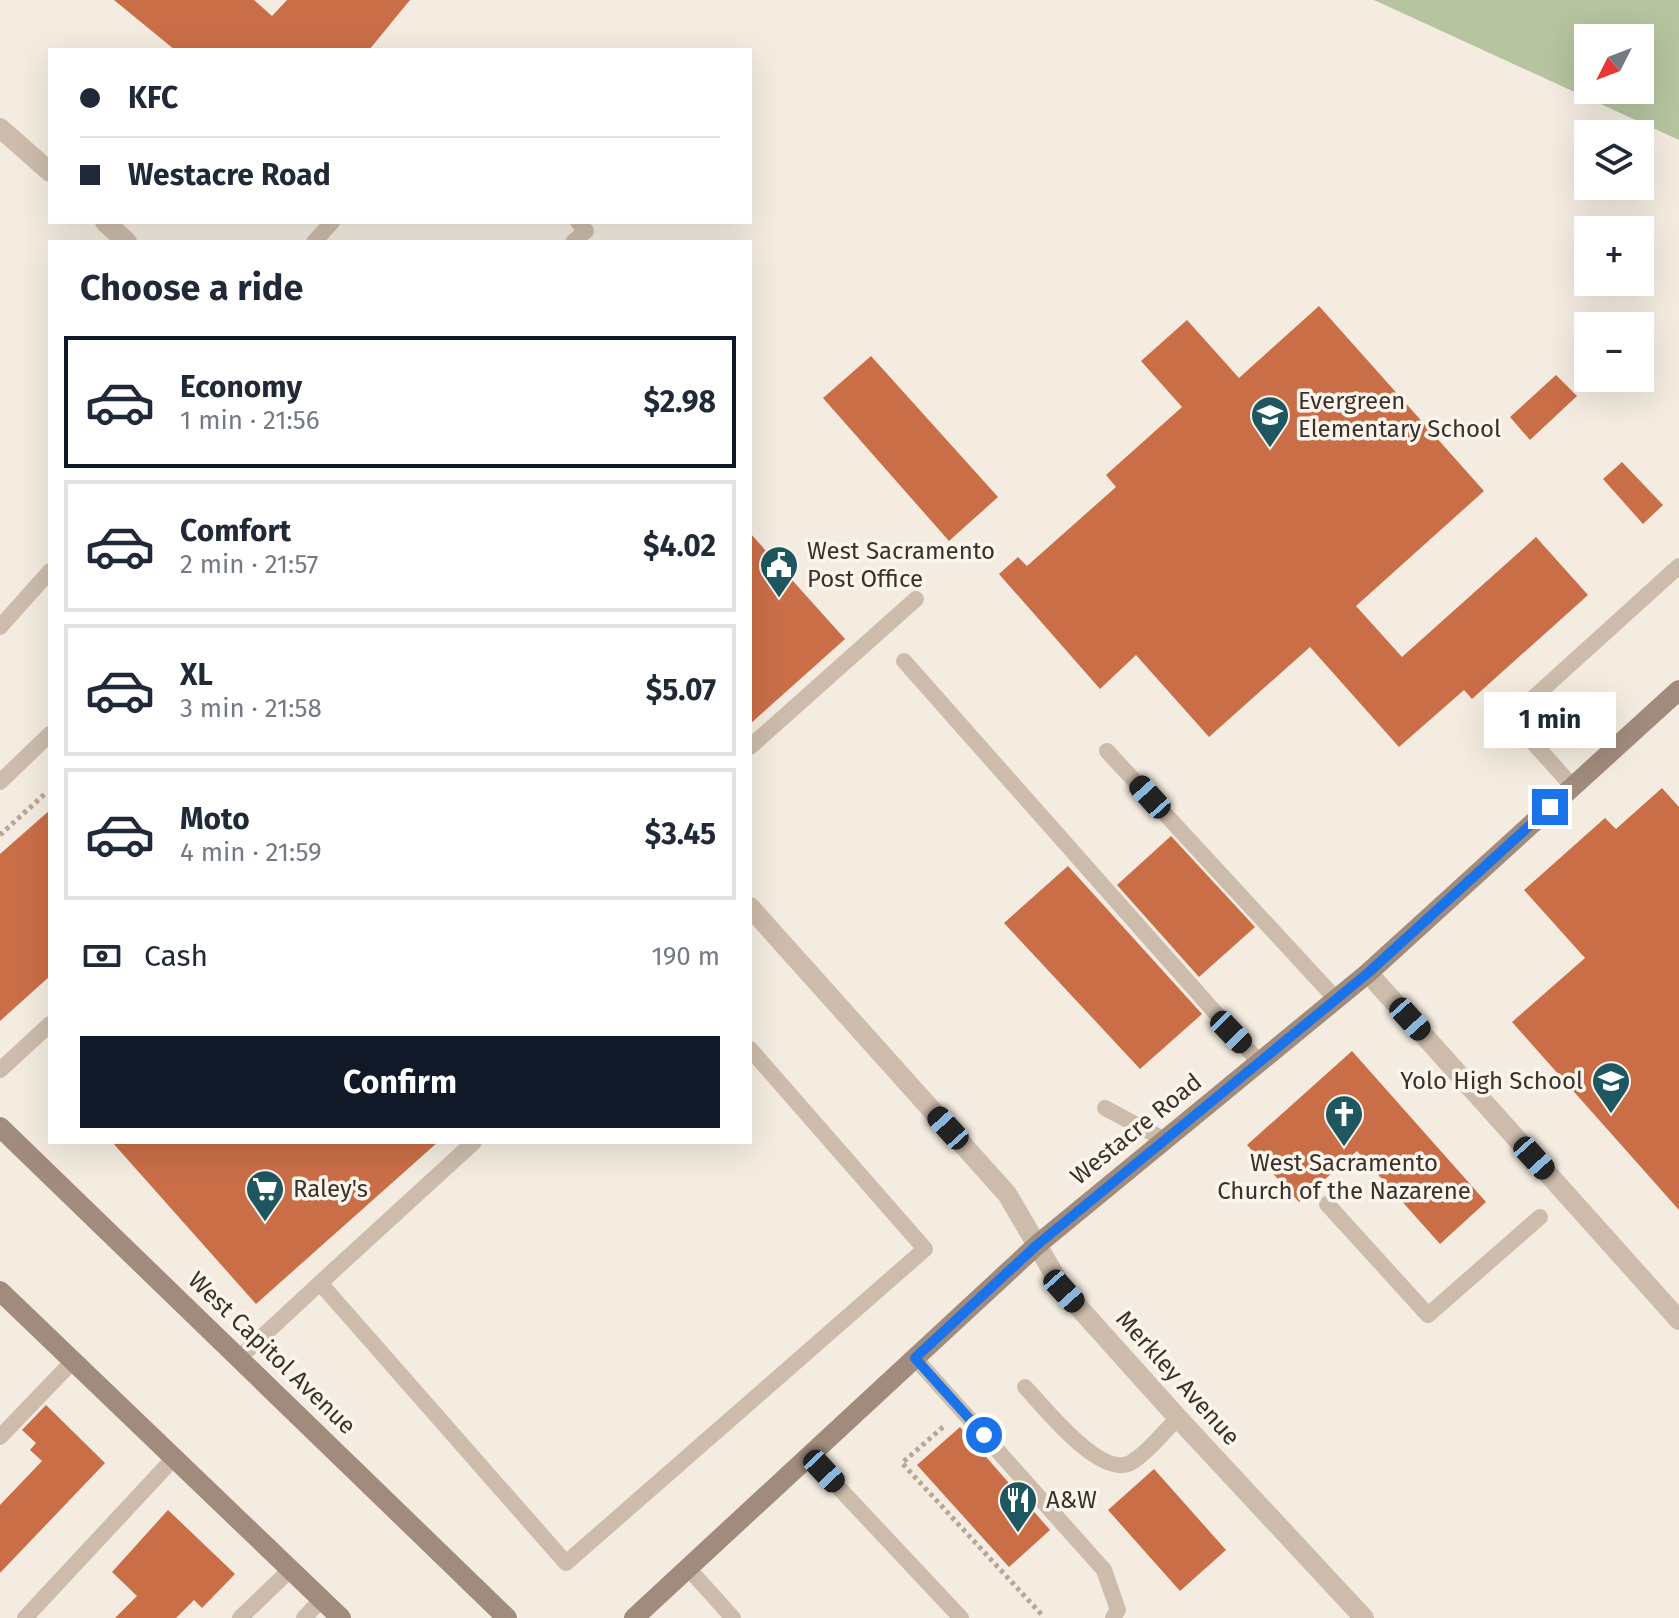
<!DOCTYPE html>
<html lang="en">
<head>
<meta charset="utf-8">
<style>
	:root { --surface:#fff; --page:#f6f6f7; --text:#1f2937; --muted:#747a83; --line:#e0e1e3; --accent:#111827 }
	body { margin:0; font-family:"Fira Sans",sans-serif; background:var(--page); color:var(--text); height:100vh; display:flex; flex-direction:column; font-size:30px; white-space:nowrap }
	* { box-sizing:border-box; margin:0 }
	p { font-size:26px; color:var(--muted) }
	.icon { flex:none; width:44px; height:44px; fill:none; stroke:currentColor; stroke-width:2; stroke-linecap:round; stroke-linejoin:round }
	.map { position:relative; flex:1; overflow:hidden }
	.side { position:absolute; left:48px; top:240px; width:704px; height:904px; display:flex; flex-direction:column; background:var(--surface); border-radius:0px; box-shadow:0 8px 32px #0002 }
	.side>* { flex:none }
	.hud { position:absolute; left:48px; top:48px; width:704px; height:176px; border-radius:0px; box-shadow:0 8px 32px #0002; display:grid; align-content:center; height:176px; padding:0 32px; background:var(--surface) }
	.needle { width:52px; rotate:228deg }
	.controls { position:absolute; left:1574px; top:24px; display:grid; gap:16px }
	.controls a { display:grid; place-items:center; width:80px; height:80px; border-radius:0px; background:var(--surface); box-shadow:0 8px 32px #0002; font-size:40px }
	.end { position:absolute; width:36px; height:36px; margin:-18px; border:10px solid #1a73e8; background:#fff; box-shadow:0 0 0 4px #fff }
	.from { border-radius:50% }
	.bubble { position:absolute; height:56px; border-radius:0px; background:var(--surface); box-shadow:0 8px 32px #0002; font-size:26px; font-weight:700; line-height:56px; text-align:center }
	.car { position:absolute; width:24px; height:48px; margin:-24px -12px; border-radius:10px; box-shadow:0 0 6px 2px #0007; background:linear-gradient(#222 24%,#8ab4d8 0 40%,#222 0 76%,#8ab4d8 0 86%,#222 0) }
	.hud b { display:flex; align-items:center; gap:28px; height:76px; font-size:30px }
	.hud b+b { border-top:2px solid var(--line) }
	.hud i { width:20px; height:20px; background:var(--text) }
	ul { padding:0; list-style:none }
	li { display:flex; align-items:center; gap:24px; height:132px; margin:0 16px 12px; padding:0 16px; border:4px solid var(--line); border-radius:0px }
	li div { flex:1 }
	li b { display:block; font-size:30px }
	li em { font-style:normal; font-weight:700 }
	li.current { border-color:var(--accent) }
	li>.icon { width:72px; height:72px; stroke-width:1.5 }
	h2 { padding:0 32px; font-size:36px; line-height:96px }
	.pay { display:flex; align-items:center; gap:20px; height:88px; padding:0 32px; font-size:30px }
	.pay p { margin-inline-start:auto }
	.cta { display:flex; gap:16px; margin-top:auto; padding:16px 32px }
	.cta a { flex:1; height:92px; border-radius:0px; background:var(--accent); color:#fff; font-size:32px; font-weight:700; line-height:92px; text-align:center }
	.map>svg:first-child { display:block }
	.green { fill:#b6c49f; fill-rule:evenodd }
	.building { fill:#ca6e48 }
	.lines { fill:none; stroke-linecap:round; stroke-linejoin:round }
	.path { stroke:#b9a695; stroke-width:5; stroke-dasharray:4 4; stroke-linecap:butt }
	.lane { stroke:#cdbcab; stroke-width:16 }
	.street { stroke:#cdbcab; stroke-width:20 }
	.secondary { stroke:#a18b7c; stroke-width:20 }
	.route { stroke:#1a73e8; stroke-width:10 }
	.labels { text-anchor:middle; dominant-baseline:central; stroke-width:7; stroke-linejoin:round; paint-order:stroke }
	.poi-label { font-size:24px; fill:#3b302a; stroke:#fbf5ed; text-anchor:start }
	.street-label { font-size:24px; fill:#3b302a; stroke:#fbf5ed }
</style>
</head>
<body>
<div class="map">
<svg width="1679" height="1618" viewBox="0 0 1679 1618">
	<rect width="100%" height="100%" fill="#f4ece0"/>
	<path class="green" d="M1374,0H1679V140ZM1588,38H1640V90H1588Z"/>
	<g class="building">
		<path d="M114,0H254L272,16L287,0H410L369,50H175Z"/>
		<path d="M1319,306L1484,491L1356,606L1402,657L1536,537L1588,595L1472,699L1464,690L1399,747L1310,647L1209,737L1136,655L1100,689L999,574L1018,557L1027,566L1116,487L1106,475L1182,407L1141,361L1187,320L1239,378Z"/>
		<path d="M871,356L998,497L949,541L823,398Z"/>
		<path d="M1556,375L1577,396L1530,440L1510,417Z"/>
		<path d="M1622,462L1663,505L1643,524L1603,479Z"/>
		<path d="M750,533L845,639L750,724Z"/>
		<path d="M1662,788L1679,807V1210L1512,1022L1585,958L1524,890L1605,818L1616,829Z"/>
		<path d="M50,810V976L0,1021V854Z"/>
		<path d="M1171,836L1255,927L1199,977L1117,885Z"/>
		<path d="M1068,866L1202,1014L1140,1069L1004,923Z"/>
		<path d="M1352,1051L1486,1202L1440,1244L1357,1151L1299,1202L1247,1145Z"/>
		<path d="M112,1142H438L256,1304Z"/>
		<path d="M46,1405L105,1463L0,1573V1505L42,1461L30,1450L36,1443L22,1430Z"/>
		<path d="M960,1427L1050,1530L1009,1567L917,1465Z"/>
		<path d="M1154,1469L1226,1550L1180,1591L1108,1510Z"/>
		<path d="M168,1510L235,1574L202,1608L194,1600L176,1618H115L137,1596L112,1572Z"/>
	</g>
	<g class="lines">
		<g class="path">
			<path d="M0,835L47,792"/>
			<path d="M943,1427L902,1463L1043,1616"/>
		</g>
		<g class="lane">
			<path d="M314,242L332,222"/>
			<path d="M573,242L586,231L578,222"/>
			<path d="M0,627L50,571"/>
			<path d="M904,661L1259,1062"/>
			<path d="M750,747L916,599"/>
			<path d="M1107,751L1336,999"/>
			<path d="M0,782L50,734"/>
			<path d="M1573,787L1511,718L1679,566"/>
			<path d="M0,1070L50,1024"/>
			<path d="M1105,1108L1165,1140"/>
			<path d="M1327,1204L1428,1315L1540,1217"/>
			<path d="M320,1283L474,1142"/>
			<path d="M240,1357L320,1283L566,1563L925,1249L750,1049"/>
			<path d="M915,1358L1104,1570L1118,1610L1113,1618"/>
			<path d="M1025,1387C1045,1408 1102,1481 1132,1462C1149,1452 1164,1431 1178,1418"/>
			<path d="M0,1437L73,1361"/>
			<path d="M809,1456L961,1618"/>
			<path d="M688,1568L733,1618"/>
			<path d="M25,1618L174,1458"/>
			<path d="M240,1618L290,1570"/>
			<path d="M304,1618L321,1600"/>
		</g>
		<g class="street">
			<path d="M0,128L50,172"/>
			<path d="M105,222L127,242"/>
			<path d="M750,907L1007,1194L1064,1291L1178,1418L1364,1618"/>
			<path d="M1368,973L1679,1320"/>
		</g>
		<g class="secondary">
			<path d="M0,1127L507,1618"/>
			<path d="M0,1291L341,1618"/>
			<path d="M634,1618L1037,1245L1368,973L1679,690"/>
		</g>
	</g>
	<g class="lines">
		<path class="route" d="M984,1435L915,1358L1037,1245L1368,973L1550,807"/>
	</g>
	<defs>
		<symbol id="school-pin" viewBox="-11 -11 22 30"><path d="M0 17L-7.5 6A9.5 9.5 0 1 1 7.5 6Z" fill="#1e575f" stroke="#fbf5ed"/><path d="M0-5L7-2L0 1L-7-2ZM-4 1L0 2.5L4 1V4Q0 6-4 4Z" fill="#fff"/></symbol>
		<symbol id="civic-pin" viewBox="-11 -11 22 30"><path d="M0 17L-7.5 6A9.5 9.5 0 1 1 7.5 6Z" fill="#1e575f" stroke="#fbf5ed"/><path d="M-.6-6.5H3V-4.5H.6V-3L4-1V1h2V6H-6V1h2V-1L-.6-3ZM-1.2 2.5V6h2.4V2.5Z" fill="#fff"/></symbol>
		<symbol id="church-pin" viewBox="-11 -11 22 30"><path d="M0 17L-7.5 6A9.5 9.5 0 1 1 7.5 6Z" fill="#1e575f" stroke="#fbf5ed"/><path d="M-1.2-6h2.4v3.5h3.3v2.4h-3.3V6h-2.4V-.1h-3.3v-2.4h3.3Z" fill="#fff"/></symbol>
		<symbol id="supermarket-pin" viewBox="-11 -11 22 30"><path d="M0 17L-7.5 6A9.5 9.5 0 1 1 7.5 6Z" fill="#1e575f" stroke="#fbf5ed"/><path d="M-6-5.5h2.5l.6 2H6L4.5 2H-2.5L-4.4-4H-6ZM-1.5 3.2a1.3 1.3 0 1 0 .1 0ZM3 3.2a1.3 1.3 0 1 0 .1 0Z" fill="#fff"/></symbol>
		<symbol id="restaurant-pin" viewBox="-11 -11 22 30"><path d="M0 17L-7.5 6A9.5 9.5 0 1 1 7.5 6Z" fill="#1e575f" stroke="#fbf5ed"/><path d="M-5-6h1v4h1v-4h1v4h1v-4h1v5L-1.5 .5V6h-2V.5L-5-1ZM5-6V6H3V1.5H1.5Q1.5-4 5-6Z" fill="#fff"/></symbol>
	</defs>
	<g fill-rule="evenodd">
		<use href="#school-pin" x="1248" y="393" width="44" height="60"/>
		<use href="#civic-pin" x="757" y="543" width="44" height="60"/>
		<use href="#school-pin" x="1589" y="1059" width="44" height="60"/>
		<use href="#church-pin" x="1322" y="1092" width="44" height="60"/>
		<use href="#supermarket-pin" x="243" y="1167" width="44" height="60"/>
		<use href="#restaurant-pin" x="996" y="1478" width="44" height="60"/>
	</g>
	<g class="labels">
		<g class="poi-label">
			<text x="1298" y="401">Evergreen<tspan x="1298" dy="28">Elementary School</tspan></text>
			<text x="807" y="551">West Sacramento<tspan x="807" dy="28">Post Office</tspan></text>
			<text x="1583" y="1081" text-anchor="end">Yolo High School</text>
			<text x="1344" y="1163" text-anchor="middle">West Sacramento<tspan x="1344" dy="28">Church of the Nazarene</tspan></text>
			<text x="293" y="1189">Raley's</text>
			<text x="1046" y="1500">A&amp;W</text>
		</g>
		<g class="street-label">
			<text transform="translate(1136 1129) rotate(-39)">Westacre Road</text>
			<text transform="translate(272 1353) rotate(44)">West Capitol Avenue</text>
			<text transform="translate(1178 1378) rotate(48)">Merkley Avenue</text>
		</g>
	</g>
</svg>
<div class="controls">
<a><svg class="needle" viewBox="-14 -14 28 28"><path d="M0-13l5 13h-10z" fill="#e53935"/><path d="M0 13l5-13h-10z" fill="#747a83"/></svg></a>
<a><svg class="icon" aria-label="layers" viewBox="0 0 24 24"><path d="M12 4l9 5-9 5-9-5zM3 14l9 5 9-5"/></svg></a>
<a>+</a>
<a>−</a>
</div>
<i class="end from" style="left:984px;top:1435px"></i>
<i class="end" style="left:1550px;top:807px"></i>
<div class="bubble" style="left:1484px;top:692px;width:132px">1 min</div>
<i class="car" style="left:1150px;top:797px;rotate:318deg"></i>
<i class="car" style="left:1410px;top:1019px;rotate:138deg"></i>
<i class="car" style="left:1231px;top:1032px;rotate:136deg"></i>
<i class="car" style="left:948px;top:1128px;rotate:318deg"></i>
<i class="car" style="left:1534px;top:1158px;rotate:138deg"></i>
<i class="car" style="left:1064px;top:1291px;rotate:138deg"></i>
<i class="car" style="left:824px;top:1471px;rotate:137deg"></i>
<div class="hud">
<b><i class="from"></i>KFC</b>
<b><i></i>Westacre Road</b>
</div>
<section class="side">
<h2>Choose a ride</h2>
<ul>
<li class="current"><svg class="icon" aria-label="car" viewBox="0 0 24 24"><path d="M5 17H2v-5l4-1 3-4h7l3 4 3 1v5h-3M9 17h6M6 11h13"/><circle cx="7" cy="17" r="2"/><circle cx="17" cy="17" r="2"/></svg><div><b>Economy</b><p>1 min · 21:56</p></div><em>$2.98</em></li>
<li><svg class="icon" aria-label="car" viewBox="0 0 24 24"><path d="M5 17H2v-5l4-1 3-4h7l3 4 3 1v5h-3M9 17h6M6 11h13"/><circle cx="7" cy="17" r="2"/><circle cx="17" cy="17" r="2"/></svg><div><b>Comfort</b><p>2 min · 21:57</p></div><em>$4.02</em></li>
<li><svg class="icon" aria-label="car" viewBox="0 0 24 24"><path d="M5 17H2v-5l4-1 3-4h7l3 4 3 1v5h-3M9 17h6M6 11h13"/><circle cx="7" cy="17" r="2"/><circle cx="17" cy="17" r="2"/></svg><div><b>XL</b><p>3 min · 21:58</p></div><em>$5.07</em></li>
<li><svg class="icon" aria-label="car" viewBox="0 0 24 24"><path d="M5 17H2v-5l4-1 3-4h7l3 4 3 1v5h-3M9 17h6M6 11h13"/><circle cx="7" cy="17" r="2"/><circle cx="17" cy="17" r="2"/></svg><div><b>Moto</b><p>4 min · 21:59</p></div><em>$3.45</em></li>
</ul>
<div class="pay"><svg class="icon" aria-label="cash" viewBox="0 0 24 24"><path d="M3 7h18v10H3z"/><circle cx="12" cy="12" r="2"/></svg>Cash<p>190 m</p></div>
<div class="cta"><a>Confirm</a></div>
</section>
</div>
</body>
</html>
